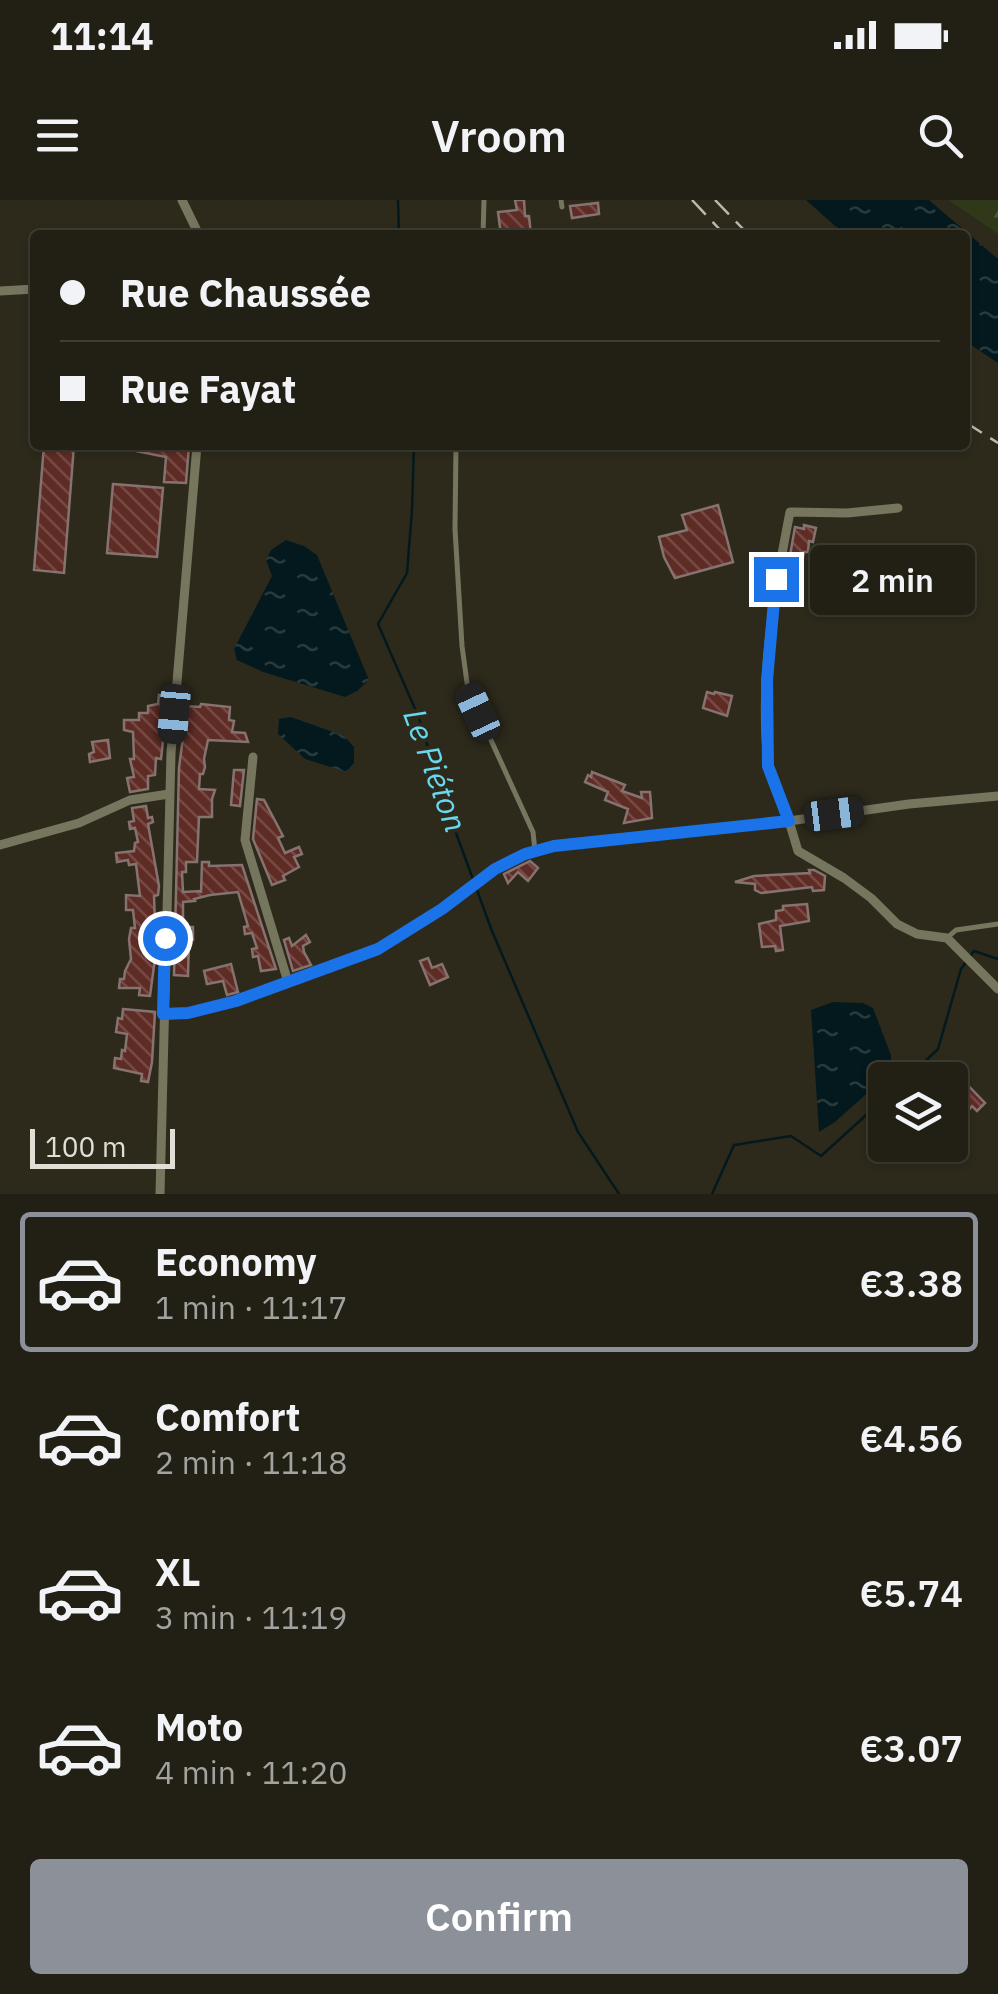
<!DOCTYPE html>
<html lang="en">
<head>
<meta charset="utf-8">
<style>
	:root { --surface:#222015; --page:#2e2d22; --text:#f1f3f6; --muted:#a2a3a0; --line:#3f3e34; --accent:#8c9099 }
	body { margin:0; font-family:"IBM Plex Sans",sans-serif; background:var(--page); color:var(--text); height:100vh; display:flex; flex-direction:column; font-size:38px; white-space:nowrap }
	* { box-sizing:border-box; margin:0 }
	p { font-size:32px; color:var(--muted) }
	.icon { flex:none; width:55px; height:55px; fill:none; stroke:currentColor; stroke-width:2; stroke-linecap:round; stroke-linejoin:round }
	.map { position:relative; height:994px; overflow:hidden }
	.panel { display:flex; flex-direction:column; background:var(--surface); flex:1 }
	.panel>* { flex:none }
	.guide { position:absolute; left:30px; top:30px; width:940px; height:220px; border-radius:10px; box-shadow:0 2px 8px #0004,0 0 0 2px var(--line); display:grid; align-content:center; height:220px; padding:0 30px; background:var(--surface) }
	.fabs { position:absolute; left:868px; top:862px; display:grid; gap:20px }
	.fabs a { display:grid; place-items:center; width:100px; height:100px; border-radius:10px; background:var(--surface); box-shadow:0 2px 8px #0004,0 0 0 2px var(--line); font-size:50px }
	.scale { position:absolute; left:30px; bottom:25px; width:145px; box-sizing:border-box; padding-left:10px; border:5px solid #e0ded5; border-top:0; font-size:28px; line-height:35px; white-space:nowrap; color:#e0ded5; -webkit-text-stroke:8px #2d2a1c; paint-order:stroke }
	.end { position:absolute; width:45px; height:45px; margin:-22px; border:12px solid #1a73e8; background:#fff; box-shadow:0 0 0 5px #fff }
	.from { border-radius:50% }
	.bubble { position:absolute; height:70px; border-radius:10px; background:var(--surface); box-shadow:0 2px 8px #0004,0 0 0 2px var(--line); font-size:32px; font-weight:600; line-height:70px; text-align:center }
	.car { position:absolute; width:30px; height:60px; margin:-30px -15px; border-radius:12px; box-shadow:0 0 8px 2px #0007; background:linear-gradient(#222 24%,#8ab4d8 0 40%,#222 0 76%,#8ab4d8 0 86%,#222 0) }
	.guide b { display:flex; align-items:center; gap:35px; height:95px; font-size:38px }
	.guide b+b { border-top:2px solid var(--line) }
	.guide i { width:25px; height:25px; background:var(--text) }
	ul { padding:18px 0 0; list-style:none }
	li { display:flex; align-items:center; gap:30px; height:140px; margin:0 20px 15px; padding:0 10px; border:5px solid transparent; border-radius:10px }
	li div { flex:1 }
	li b { display:block; font-size:38px }
	li em { font-style:normal; font-weight:600 }
	li.on { border-color:var(--accent) }
	li>.icon { width:90px; height:90px; stroke-width:1.5 }
	.cta { display:flex; gap:20px; margin-top:auto; padding:20px 30px }
	.cta a { flex:1; height:115px; border-radius:10px; background:var(--accent); color:#fff; font-size:40px; font-weight:600; line-height:115px; text-align:center }
	.status { display:flex; justify-content:space-between; align-items:center; height:70px; padding:0 50px; background:var(--surface); direction:ltr }
	.status svg { height:28px; fill:currentColor }
	header { display:flex; justify-content:space-between; align-items:center; height:130px; padding:0 30px; background:var(--surface); font-size:45px; font-weight:600 }
	.map>svg:first-child { display:block }
	.forest { fill:url(#forest-firs) }
	.water { fill:url(#water-ripples) }
	.lines { fill:none; stroke-linecap:round; stroke-linejoin:round }
	.stream { stroke:#03191e; stroke-width:2.5 }
	.building { fill:url(#building-back-hatch); stroke:#86726f; stroke-width:2.5 }
	.service { stroke:#76765f; stroke-width:5 }
	.minor { stroke:#76765f; stroke-width:9 }
	.rail { stroke:#bbb9af; stroke-width:2.5; stroke-dasharray:20 10; stroke-linecap:butt }
	.route { stroke:#1a73e8; stroke-width:12 }
	.labels { text-anchor:middle; dominant-baseline:central; stroke-width:8; stroke-linejoin:round; paint-order:stroke }
	.water-label { font-size:32px; font-style:italic; fill:#67d8ee; stroke:#2d2a1c }
</style>
</head>
<body>
<div class="status"><b>11:14</b><svg viewBox="0 0 49 12"><path d="M0 12V9h3v3zM5 12V6h3v6zM10 12V3h3v9zM15 12V0h3v12zM26 1h20v11H26zM47 4h2v5h-2z"/></svg></div>
<header><svg class="icon" aria-label="menu" viewBox="0 0 24 24"><path d="M4 6h16M4 12h16M4 18h16"/></svg>Vroom<svg class="icon" aria-label="search" viewBox="0 0 24 24"><circle cx="10" cy="10" r="6"/><path d="M15 15l6 6"/></svg></header>
<div class="map">
<svg width="998" height="994" viewBox="0 0 998 994">
	<defs>
		<pattern id="forest-firs" width="22" height="20" patternUnits="userSpaceOnUse" patternTransform="scale(2.5)"><rect width="22" height="20" fill="#2f391a"/><path d="M5 1l3.5 6h-7zM16 11l3.5 6h-7z" fill="#4d553a"/></pattern>
		<pattern id="water-ripples" width="26" height="14" patternUnits="userSpaceOnUse" patternTransform="scale(2.5)"><rect width="26" height="14" fill="#03191e"/><path d="M2 4q2-2 4 0t4 0M15 11q2-2 4 0t4 0" fill="none" stroke="#273a3e"/></pattern>
		<pattern id="building-back-hatch" width="6" height="6" patternUnits="userSpaceOnUse" patternTransform="scale(2.5)"><rect width="6" height="6" fill="#5f2c25"/><path d="M-1 5l2 2M0 0l6 6M5-1l2 2" fill="none" stroke="#764a44"/></pattern>
	</defs>
	<rect width="100%" height="100%" fill="#2d2a1c"/>
	<path class="forest" d="M949,0H998V34Z"/>
	<g class="water">
		<path d="M806,0H929L998,59V163L965,141V35H845Z"/>
		<path d="M286,340L304,346L317,355L369,480L357,491L345,497L263,472L237,460L234,449L272,376L266,360L271,350Z"/>
		<path d="M291,517L344,536L354,547V563L346,572L305,559L278,534L279,519Z"/>
		<path d="M833,802L863,803L873,808L891,855V872L835,922L819,932L811,810Z"/>
	</g>
	<g class="lines">
		<g class="stream">
			<path d="M398,0L399,35"/>
			<path d="M414,245L412,310L407,373L378,424L419,518L445,603L492,731L578,932L619,994"/>
			<path d="M971,755L974,751L998,759"/>
			<path d="M905,880L938,849L961,769L967,761"/>
			<path d="M712,994L734,945L791,936L821,956L885,898"/>
		</g>
	</g>
	<g class="building">
		<path d="M515,0H524L525,16H529L531,35H501L498,12L517,10Z"/>
		<path d="M598,3L599,14L572,18L570,6Z"/>
		<path d="M44,245H74L64,373L34,370Z"/>
		<path d="M127,245H189L186,283L164,282L166,257L126,249Z"/>
		<path d="M113,284L163,288L157,357L107,353Z"/>
		<path d="M718,305L733,362L675,378L664,357L659,337L687,330L682,315Z"/>
		<path d="M804,325L816,328L813,342L809,341L808,352H804L795,399L783,395L795,327L804,329Z"/>
		<path d="M707,492L714,494L715,492L732,496L727,516L703,508Z"/>
		<path d="M159,495L168,496L161,559L156,558L155,575L148,576V589L130,592L127,578L134,577L130,559H134L133,532L124,530V520H139V513H148V506L158,504Z"/>
		<path d="M201,504L230,507L229,520L234,521L232,532L245,533L248,542L208,540L204,559L205,567L203,574H200L199,589L215,590L212,599V617H199L197,662H186V672H182L183,692L201,691V693L202,662H209V666L242,665L276,769L261,771L258,756L253,757L252,749L257,748L252,733L245,734L244,727L248,726L238,692L210,695L194,699L195,701L183,702V727H193V740H189L188,776L174,775L179,568L187,506L200,507Z"/>
		<path d="M108,540L110,558L90,562L89,554L94,552L92,542Z"/>
		<path d="M234,570H244L240,606L231,605Z"/>
		<path d="M592,572L625,585L622,591L642,598L641,592H650L652,618L624,623L628,609L605,600L608,592L585,582L588,575L591,577Z"/>
		<path d="M257,599L264,600L283,636L278,638L285,653L299,647L302,654L294,657L299,667L283,676L285,680L272,685L253,639Z"/>
		<path d="M146,606L148,618L152,617L153,622L148,624L159,686L158,695L154,696L156,751L150,796L139,795L140,788H119L120,779H124L125,771L131,759L129,739L131,728H135L133,710H126V695L140,696L136,664L129,665L128,660L117,662L116,653L134,651L135,643L138,642L135,628L130,629L129,622L134,621L132,608Z"/>
		<path d="M530,661L538,668L528,681L518,672L508,683L504,674Z"/>
		<path d="M809,670H814L825,676L824,690L813,691L812,687L761,693L755,690V684L735,682L754,676L810,673Z"/>
		<path d="M807,704L809,721L780,726L783,750L776,751L775,746L762,747L759,724L776,720V711L783,710V706Z"/>
		<path d="M306,735L310,742L303,746L304,752L311,765L293,771L284,740L289,738L292,746Z"/>
		<path d="M428,758L432,768L442,764L448,777L430,785L420,761Z"/>
		<path d="M231,764L238,792L227,795L223,781L207,784L204,771Z"/>
		<path d="M123,809L155,812L152,862L148,882L141,881L142,874L114,868L115,858L121,859L122,850L125,851L127,834L116,832L118,818L122,819Z"/>
		<path d="M958,875L985,903L977,911L972,906L967,912L950,894V883Z"/>
	</g>
	<g class="lines">
		<g class="service">
			<path d="M561,0L562,7"/>
			<path d="M483,35L484,0"/>
			<path d="M456,245L455,329L462,446L468,490L533,632L535,651"/>
			<path d="M947,738L956,730L998,724"/>
		</g>
		<g class="minor">
			<path d="M182,0L199,35"/>
			<path d="M0,91L35,89"/>
			<path d="M253,557L245,640L288,782"/>
			<path d="M998,596L909,604L789,621L798,651L844,678L871,698L897,724L917,734L947,738L998,789"/>
			<path d="M0,645L79,623L130,600L169,594"/>
			<path d="M163,813H189L236,801L378,749L442,709L495,669L525,654L554,646L789,621C782,603 770,581 768,562C759,479 774,393 790,312L847,313L898,308"/>
			<path d="M160,994L171,553L197,245"/>
		</g>
		<g class="rail">
			<path d="M692,0L725,35"/>
			<path d="M715,0L749,35"/>
			<path d="M965,222L998,243"/>
		</g>
	</g>
	<g class="lines">
		<path class="route" d="M165,738L163,814L188,813L236,801L378,749L442,709L495,669L525,654L554,646L789,621L768,566L767,480L776,379"/>
	</g>
	<g class="labels">
		<g class="water-label">
			<text transform="translate(436 570) rotate(70)">Le Piéton</text>
		</g>
	</g>
</svg>
<div class="fabs">
<a><svg class="icon" aria-label="layers" viewBox="0 0 24 24"><path d="M12 4l9 5-9 5-9-5zM3 14l9 5 9-5"/></svg></a>
</div>
<div class="scale">100 m</div>
<i class="end from" style="left:165px;top:738px"></i>
<i class="end" style="left:776px;top:379px"></i>
<div class="bubble" style="left:810px;top:345px;width:165px">2 min</div>
<i class="car" style="left:478px;top:512px;rotate:335deg"></i>
<i class="car" style="left:174px;top:514px;rotate:185deg"></i>
<i class="car" style="left:834px;top:614px;rotate:83deg"></i>
<div class="guide">
<b><i class="from"></i>Rue Chaussée</b>
<b><i></i>Rue Fayat</b>
</div>
</div>
<section class="panel">
<ul>
<li class="on"><svg class="icon" aria-label="car" viewBox="0 0 24 24"><path d="M5 17H2v-5l4-1 3-4h7l3 4 3 1v5h-3M9 17h6M6 11h13"/><circle cx="7" cy="17" r="2"/><circle cx="17" cy="17" r="2"/></svg><div><b>Economy</b><p>1 min · 11:17</p></div><em>€3.38</em></li>
<li><svg class="icon" aria-label="car" viewBox="0 0 24 24"><path d="M5 17H2v-5l4-1 3-4h7l3 4 3 1v5h-3M9 17h6M6 11h13"/><circle cx="7" cy="17" r="2"/><circle cx="17" cy="17" r="2"/></svg><div><b>Comfort</b><p>2 min · 11:18</p></div><em>€4.56</em></li>
<li><svg class="icon" aria-label="car" viewBox="0 0 24 24"><path d="M5 17H2v-5l4-1 3-4h7l3 4 3 1v5h-3M9 17h6M6 11h13"/><circle cx="7" cy="17" r="2"/><circle cx="17" cy="17" r="2"/></svg><div><b>XL</b><p>3 min · 11:19</p></div><em>€5.74</em></li>
<li><svg class="icon" aria-label="car" viewBox="0 0 24 24"><path d="M5 17H2v-5l4-1 3-4h7l3 4 3 1v5h-3M9 17h6M6 11h13"/><circle cx="7" cy="17" r="2"/><circle cx="17" cy="17" r="2"/></svg><div><b>Moto</b><p>4 min · 11:20</p></div><em>€3.07</em></li>
</ul>
<div class="cta"><a>Confirm</a></div>
</section>
</body>
</html>
